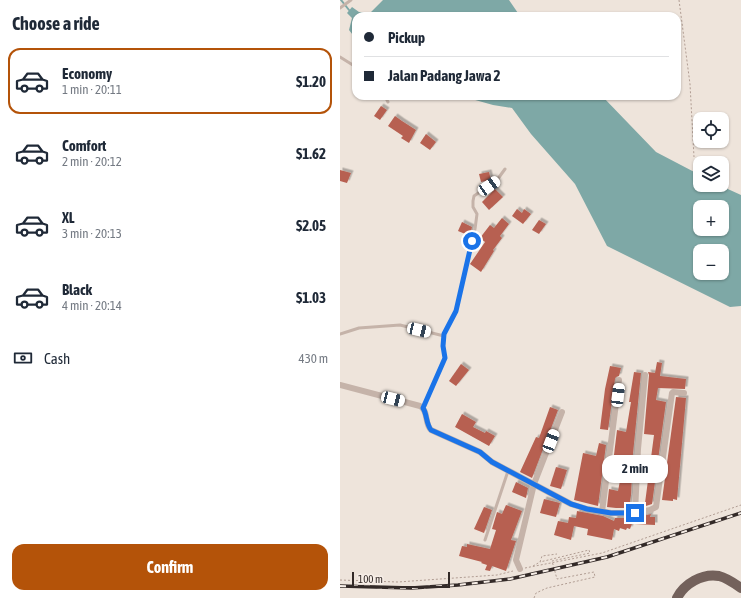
<!DOCTYPE html>
<html lang="en">
<head>
<meta charset="utf-8">
<style>
	:root { --surface:#fff; --page:#f2f2f3; --text:#1f2937; --muted:#747a83; --line:#e0e1e3; --accent:#b45309 }
	body { margin:0; font-family:"Asap Condensed",sans-serif; background:var(--page); color:var(--text); height:100vh; display:flex; flex-direction:column; font-size:15px; white-space:nowrap }
	* { box-sizing:border-box; margin:0 }
	p { font-size:13px; color:var(--muted) }
	.icon { flex:none; width:22px; height:22px; fill:none; stroke:currentColor; stroke-width:2; stroke-linecap:round; stroke-linejoin:round }
	.map { position:relative; flex:1; overflow:hidden }
	.sheet { display:flex; flex-direction:column; background:var(--surface); width:340px }
	.sheet>* { flex:none }
	.hud { position:absolute; left:12px; top:12px; width:329px; height:88px; border-radius:12px; box-shadow:0 1px 3px #0004; display:grid; align-content:center; height:88px; padding:0 12px; background:var(--surface) }
	.tools { position:absolute; left:353px; top:112px; display:grid; gap:8px }
	.tools a { display:grid; place-items:center; width:36px; height:36px; border-radius:8px; background:var(--surface); box-shadow:0 1px 3px #0004; font-size:20px }
	.scale { position:absolute; left:12px; bottom:10px; width:98px; box-sizing:border-box; padding-left:4px; border:2px solid #332a28; border-top:0; font-size:11px; line-height:14px; white-space:nowrap; color:#332a28; -webkit-text-stroke:3px #f7eee7; paint-order:stroke }
	.end { position:absolute; width:18px; height:18px; margin:-9px; border:5px solid #1a73e8; background:#fff; box-shadow:0 0 0 2px #fff }
	.from { border-radius:50% }
	.bubble { position:absolute; height:28px; border-radius:12px; background:var(--surface); box-shadow:0 1px 3px #0004; font-size:13px; font-weight:700; line-height:28px; text-align:center }
	.car { position:absolute; width:12px; height:24px; margin:-12px -6px; border-radius:5px; box-shadow:0 0 3px 1px #0007; background:linear-gradient(#fff 24%,#345 0 40%,#fff 0 76%,#345 0 86%,#fff 0) }
	.hud b { display:flex; align-items:center; gap:14px; height:38px; font-size:15px }
	.hud b+b { border-top:1px solid var(--line) }
	.hud i { width:10px; height:10px; background:var(--text) }
	ul { padding:0; list-style:none }
	li { display:flex; align-items:center; gap:12px; height:66px; margin:0 8px 6px; padding:0 4px; border:2px solid transparent; border-radius:12px }
	li div { flex:1 }
	li b { display:block; font-size:15px }
	li em { font-style:normal; font-weight:700 }
	li.current { border-color:var(--accent) }
	li>.icon { width:36px; height:36px; stroke-width:1.5 }
	h2 { padding:0 12px; font-size:18px; line-height:48px }
	.pay { display:flex; align-items:center; gap:10px; height:44px; padding:0 12px; font-size:15px }
	.pay p { margin-inline-start:auto }
	.primary-button { display:flex; gap:8px; margin-top:auto; padding:8px 12px }
	.primary-button a { flex:1; height:46px; border-radius:12px; background:var(--accent); color:#fff; font-size:16px; font-weight:700; line-height:46px; text-align:center }
	main { display:flex; flex:1; min-height:0 }
	.map>svg:first-child { display:block }
	.water { fill:#7ea8a6; fill-rule:evenodd }
	.lines { fill:none; stroke-linecap:round; stroke-linejoin:round }
	.stream { stroke:#7ea8a6; stroke-width:2 }
	.building { fill:#b76051; filter:url(#shadow) }
	.path { stroke:#b19d93; stroke-width:1; stroke-dasharray:2 2; stroke-linecap:butt }
	.service { stroke:#c5b3a9; stroke-width:3 }
	.minor { stroke:#c5b3a9; stroke-width:6 }
	.primary { stroke:#73615b; stroke-width:10 }
	.rail-casing { stroke:#332a28; stroke-width:3.5 }
	.rail { stroke:#f7eee7; stroke-width:2; stroke-dasharray:6; stroke-linecap:butt }
	.route { stroke:#1a73e8; stroke-width:5 }
</style>
</head>
<body>
<main>
<section class="sheet">
<h2>Choose a ride</h2>
<ul>
<li class="current"><svg class="icon" aria-label="car" viewBox="0 0 24 24"><path d="M5 17H2v-5l4-1 3-4h7l3 4 3 1v5h-3M9 17h6M6 11h13"/><circle cx="7" cy="17" r="2"/><circle cx="17" cy="17" r="2"/></svg><div><b>Economy</b><p>1 min · 20:11</p></div><em>$1.20</em></li>
<li><svg class="icon" aria-label="car" viewBox="0 0 24 24"><path d="M5 17H2v-5l4-1 3-4h7l3 4 3 1v5h-3M9 17h6M6 11h13"/><circle cx="7" cy="17" r="2"/><circle cx="17" cy="17" r="2"/></svg><div><b>Comfort</b><p>2 min · 20:12</p></div><em>$1.62</em></li>
<li><svg class="icon" aria-label="car" viewBox="0 0 24 24"><path d="M5 17H2v-5l4-1 3-4h7l3 4 3 1v5h-3M9 17h6M6 11h13"/><circle cx="7" cy="17" r="2"/><circle cx="17" cy="17" r="2"/></svg><div><b>XL</b><p>3 min · 20:13</p></div><em>$2.05</em></li>
<li><svg class="icon" aria-label="car" viewBox="0 0 24 24"><path d="M5 17H2v-5l4-1 3-4h7l3 4 3 1v5h-3M9 17h6M6 11h13"/><circle cx="7" cy="17" r="2"/><circle cx="17" cy="17" r="2"/></svg><div><b>Black</b><p>4 min · 20:14</p></div><em>$1.03</em></li>
</ul>
<div class="pay"><svg class="icon" aria-label="cash" viewBox="0 0 24 24"><path d="M3 7h18v10H3z"/><circle cx="12" cy="12" r="2"/></svg>Cash<p>430 m</p></div>
<div class="primary-button"><a>Confirm</a></div>
</section>
<div class="map">
<svg width="401" height="598" viewBox="0 0 401 598">
	<defs>
		<filter id="shadow"><feDropShadow dx="2.5" dy="-2.5" stdDeviation="0" flood-color="#0004"/></filter>
	</defs>
	<rect width="100%" height="100%" fill="#eee4db"/>
	<g class="water">
		<path d="M43,0H169L180,16H16V39L9,30L12,18L7,13L12,7L19,12L30,13Z"/>
		<path d="M121,96H262L316,152L360,175V185H379L401,195V306L390,307L267,246L235,184L191,134L172,108L153,105ZM360,207H382V229H360ZM360,251H382V273H360Z"/>
	</g>
	<g class="lines">
		<path class="stream" d="M1,0L9,10"/>
	</g>
	<g class="building">
		<path d="M41,106L47,110L40,120L34,116Z"/>
		<path d="M55,116L62,121L76,130L69,143L61,138L63,136L48,126Z"/>
		<path d="M86,134L96,142L90,150L80,143Z"/>
		<path d="M0,170L11,173L7,183L0,181Z"/>
		<path d="M149,172L151,180L141,182L139,174Z"/>
		<path d="M155,189L163,197L149,210L142,202Z"/>
		<path d="M177,209L182,213L184,209L191,214L183,224L172,216Z"/>
		<path d="M162,218L169,224L160,236L162,238L153,250L154,251L141,272L130,264L145,242L140,238L150,225L154,228Z"/>
		<path d="M199,220L206,224L199,234L192,230Z"/>
		<path d="M122,222L132,227L130,236L118,231Z"/>
		<path d="M317,362L322,363L320,376L346,379L345,389L318,388L316,400L326,402L312,504L306,506V504L305,503L314,435L304,434L309,375L308,372L315,373Z"/>
		<path d="M121,364L129,370L116,386L109,381Z"/>
		<path d="M270,366L281,368L279,376L276,377L275,379L268,430L260,429L265,389Z"/>
		<path d="M294,372L301,373L291,474H292L291,495L289,508H276L267,507L269,489L278,491L283,465L273,463L277,430L286,432L291,402H289Z"/>
		<path d="M336,397L346,398L337,500L333,499V501L322,500Z"/>
		<path d="M210,407L218,410L192,478L180,472L196,437L199,438Z"/>
		<path d="M122,414L136,422L133,427L145,433L146,431L155,436L149,446L115,427Z"/>
		<path d="M259,443L266,445L258,506L234,500L243,453L256,456Z"/>
		<path d="M216,467L227,470L221,489L210,486Z"/>
		<path d="M176,482L188,488L186,498L172,492Z"/>
		<path d="M204,499L220,503L216,517L200,513Z"/>
		<path d="M166,505L182,511L171,540L176,541L166,571L152,566L150,571L145,570L147,565L141,563L142,562L119,556L122,546L127,547V544L150,549L156,530L152,529L157,512L162,514Z"/>
		<path d="M144,507L152,510L144,533L134,529Z"/>
		<path d="M237,511L263,516L274,521L275,518H284L293,521L290,529L287,528L286,530L280,528L279,531L274,529L272,540L247,535L248,529L234,526L231,540L214,535L218,521L228,523L229,517L236,518Z"/>
		<path d="M311,514L310,517H315V525L294,524V518Z"/>
	</g>
	<g class="lines">
		<g class="path">
			<path d="M339,0L350,84L354,157"/>
			<path d="M193,566L200,562L202,556L217,554"/>
			<path d="M185,568L262,553L401,505"/>
			<path d="M0,580L58,582L157,575L173,571"/>
			<path d="M194,598L196,593L207,588L255,577L254,572L217,579L212,561L250,553L249,550L200,562"/>
		</g>
		<g class="service">
			<path d="M0,8L11,0"/>
			<path d="M0,57L16,67"/>
			<path d="M45,96L48,102"/>
			<path d="M0,334L19,328L60,325L104,336"/>
			<path d="M83,408L105,358L103,346L104,334L116,311L135,229L137,214L133,207V201L134,196L157,180L165,169"/>
			<path d="M145,540L168,471"/>
		</g>
		<g class="minor">
			<path d="M0,385L80,406C89,411 84,423 91,430L140,452L152,462L231,504L247,509L271,513H295L310,510L316,507L332,393L333,392L344,393"/>
			<path d="M262,512L279,380"/>
			<path d="M295,513L298,449L305,375"/>
			<path d="M180,569L176,560L194,484L222,412"/>
		</g>
		<path class="primary" d="M337,598C344,584 362,573 379,576C387,578 394,583 401,588"/>
		<defs>
			<path id="rail" d="M0,586L71,588L118,585L170,579L267,557L401,513"/>
		</defs>
		<use href="#rail" class="rail-casing"/>
		<use href="#rail" class="rail"/>
	</g>
	<g class="lines">
		<path class="route" d="M132,241L116,311L104,334L103,346L105,358L83,408C87,414 86,424 91,430L140,452L152,462L231,504L247,509L271,513H295"/>
	</g>
</svg>
<div class="tools">
<a><svg class="icon" aria-label="locate" viewBox="0 0 24 24"><circle cx="12" cy="12" r="6"/><path d="M12 2v4M12 18v4M2 12h4M18 12h4"/></svg></a>
<a><svg class="icon" aria-label="layers" viewBox="0 0 24 24"><path d="M12 4l9 5-9 5-9-5zM3 14l9 5 9-5"/></svg></a>
<a>+</a>
<a>−</a>
</div>
<div class="scale">100 m</div>
<i class="end from" style="left:132px;top:241px"></i>
<i class="end" style="left:295px;top:513px"></i>
<div class="bubble" style="left:262px;top:455px;width:66px">2 min</div>
<i class="car" style="left:149px;top:186px;rotate:55deg"></i>
<i class="car" style="left:79px;top:330px;rotate:103deg"></i>
<i class="car" style="left:278px;top:395px;rotate:7deg"></i>
<i class="car" style="left:53px;top:399px;rotate:104deg"></i>
<i class="car" style="left:211px;top:441px;rotate:21deg"></i>
<div class="hud">
<b><i class="from"></i>Pickup</b>
<b><i></i>Jalan Padang Jawa 2</b>
</div>
</div>
</main>
</body>
</html>
